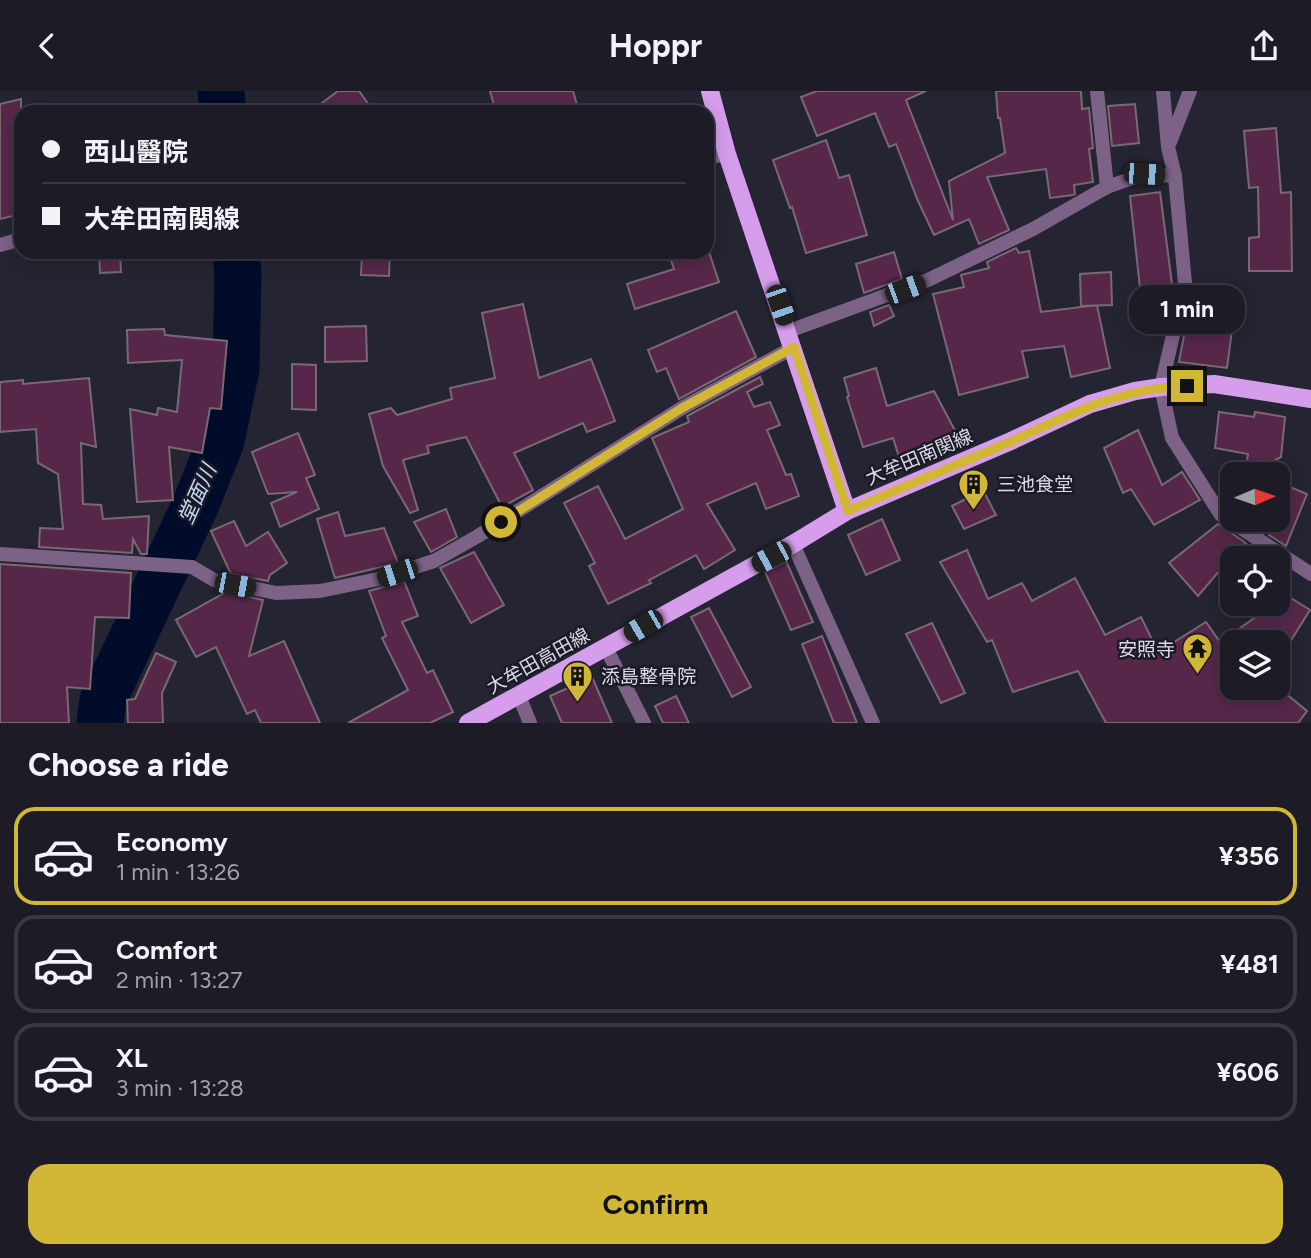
<!DOCTYPE html>
<html lang="en">
<head>
<meta charset="utf-8">
<style>
	:root { --surface:#1c1b26; --page:#25242e; --text:#f1f3f6; --muted:#a0a1a7; --line:#3a3943; --accent:#d2b736 }
	body { margin:0; font-family:Figtree,"Noto Sans JP",sans-serif; background:var(--page); color:var(--text); height:100vh; display:flex; flex-direction:column; font-size:26px; white-space:nowrap }
	* { box-sizing:border-box; margin:0 }
	p { font-size:23px; color:var(--muted) }
	.icon { flex:none; width:38px; height:38px; fill:none; stroke:currentColor; stroke-width:2; stroke-linecap:round; stroke-linejoin:round }
	.map { position:relative; height:632px; overflow:hidden }
	.details { display:flex; flex-direction:column; background:var(--surface); flex:1 }
	.details>* { flex:none }
	.guide { position:absolute; left:14px; top:14px; width:700px; height:154px; border-radius:21px; box-shadow:0 4px 18px #0003,0 0 0 2px var(--line); display:grid; align-content:center; height:154px; padding:0 28px; background:var(--surface) }
	.needle { width:46px; rotate:88deg }
	.tools { position:absolute; left:1220px; top:371px; display:grid; gap:14px }
	.tools a { display:grid; place-items:center; width:70px; height:70px; border-radius:14px; background:var(--surface); box-shadow:0 4px 18px #0003,0 0 0 2px var(--line); font-size:35px }
	.end { position:absolute; width:32px; height:32px; margin:-16px; border:9px solid #d2b736; background:#111; box-shadow:0 0 0 4px #111 }
	.from { border-radius:50% }
	.bubble { position:absolute; height:49px; border-radius:21px; background:var(--surface); box-shadow:0 4px 18px #0003,0 0 0 2px var(--line); font-size:23px; font-weight:700; line-height:49px; text-align:center }
	.car { position:absolute; width:21px; height:42px; margin:-21px -10px; border-radius:9px; box-shadow:0 0 5px 2px #0007; background:linear-gradient(#222 24%,#8ab4d8 0 40%,#222 0 76%,#8ab4d8 0 86%,#222 0) }
	.guide b { display:flex; align-items:center; gap:24px; height:66px; font-size:26px }
	.guide b+b { border-top:2px solid var(--line) }
	.guide i { width:18px; height:18px; background:var(--text) }
	ul { padding:0; list-style:none }
	li { display:flex; align-items:center; gap:21px; height:98px; margin:0 14px 10px; padding:0 14px; border:4px solid var(--line); border-radius:21px }
	li div { flex:1 }
	li b { display:block; font-size:26px }
	li em { font-style:normal; font-weight:700 }
	li.selected { border-color:var(--accent) }
	li>.icon { width:63px; height:63px; stroke-width:1.5 }
	h2 { padding:0 28px; font-size:32px; line-height:84px }
	.cta { display:flex; gap:14px; margin-top:auto; padding:14px 28px }
	.cta a { flex:1; height:80px; border-radius:21px; background:var(--accent); color:#111; font-size:28px; font-weight:700; line-height:80px; text-align:center }
	header { display:flex; justify-content:space-between; align-items:center; height:91px; padding:0 28px; background:var(--surface); font-size:32px; font-weight:700 }
	.map>svg:first-child { display:block }
	.lines { fill:none; stroke-linecap:round; stroke-linejoin:round }
	.river { stroke:#000c2a; stroke-width:47 }
	.building { fill:#57274a; stroke:#796973; stroke-width:2 }
	.street { stroke:#7d6288; stroke-width:14 }
	.primary { stroke:#d59dec; stroke-width:18 }
	.route { stroke:#d2b736; stroke-width:9 }
	.labels { text-anchor:middle; dominant-baseline:central; stroke-width:5; stroke-linejoin:round; paint-order:stroke }
	.street-label { font-size:19px; fill:#dcdbe5; stroke:#1c1a28 }
	.poi-label { font-size:19px; fill:#dcdbe5; stroke:#1c1a28; text-anchor:start }
	.water-label { font-size:21px; font-style:italic; fill:#c2d8f5; stroke:#1c1a28 }
</style>
</head>
<body>
<header><svg class="icon" aria-label="back" viewBox="0 0 24 24"><path d="M15 5l-7 7 7 7"/></svg>Hoppr<svg class="icon" aria-label="share" viewBox="0 0 24 24"><path d="M12 15V3M7 8l5-5 5 5M5 13v7h14v-7"/></svg></header>
<div class="map">
<svg width="1311" height="632" viewBox="0 0 1311 632">
	<rect width="100%" height="100%" fill="#252432"/>
	<g class="lines">
		<g class="river">
			<path d="M221,0L223,21"/>
			<path d="M100,632L103,609L195,415L221,350L236,278L238,183L236,161"/>
		</g>
	</g>
	<g class="building">
		<path d="M338,0H359L374,21H310Z"/>
		<path d="M490,0H573L579,21H496Z"/>
		<path d="M817,0H926L906,9L953,129L949,90L1005,62L1000,27H998L996,0H1081L1082,18L1089,17L1093,57L1089,58L1093,91L1074,94L1075,103L1073,104L1050,107L1046,78L987,86L1009,139L979,153L969,128L934,144L918,110L896,53L889,56L875,22L817,45L801,6Z"/>
		<path d="M21,8V123L0,128V13Z"/>
		<path d="M1135,13L1139,52L1112,55L1108,15Z"/>
		<path d="M1276,37L1281,102L1291,101L1292,180H1249V147L1259,146L1258,96L1249,97L1244,40Z"/>
		<path d="M826,49L839,87L849,84L867,144L806,162L792,116L790,117L773,69Z"/>
		<path d="M1160,101L1172,193L1140,197L1130,105Z"/>
		<path d="M1016,157L1019,162L1029,160L1041,221L1097,214L1110,277L1071,286L1064,255L1022,260L1028,286L959,304L933,203L964,196L961,184L989,177L987,171Z"/>
		<path d="M99,161H120L121,181L100,182Z"/>
		<path d="M362,161H390L389,185L361,184Z"/>
		<path d="M668,161H709L719,191L635,218L627,193L674,178Z"/>
		<path d="M894,161L902,188L864,202L856,173Z"/>
		<path d="M1111,181L1112,214L1081,215L1080,183Z"/>
		<path d="M523,213L539,287L591,268L615,330L587,341L583,332L514,362L533,399L502,416L466,346L427,355L429,362L403,369L418,419L410,422L383,375L369,323L391,317L397,324L452,308L450,297L495,287L482,222Z"/>
		<path d="M889,214L894,225L874,235L870,221Z"/>
		<path d="M1189,218L1234,224L1227,277L1179,271Z"/>
		<path d="M736,220L756,266L679,308L666,277L657,281L648,259Z"/>
		<path d="M366,235L367,270L325,271V236Z"/>
		<path d="M164,238L165,244L227,250L221,318L210,317L202,362L169,356L173,409L137,411L130,318L157,324L158,317L177,321L182,269L128,272L127,239Z"/>
		<path d="M292,273L316,274V319L292,318Z"/>
		<path d="M876,277L887,315L934,300L960,349L900,369L893,347L863,356L847,306L849,305L844,287Z"/>
		<path d="M760,286L763,293L747,301L754,316L770,311L780,334L767,339L786,384L791,383L799,405L766,418L756,392L707,413L735,459L704,478L696,464L649,489L651,492L608,513L589,475L595,472L564,412L598,395L625,448L683,418L652,347L689,331L687,325Z"/>
		<path d="M89,287L96,356L81,352L83,413L101,414L103,428L149,425L147,463H141L133,448L132,462L39,456L40,437L63,438L58,383L38,372L36,338L0,341V291L23,289V293Z"/>
		<path d="M1219,321L1254,326L1255,321L1285,326L1281,366L1249,383H1245L1248,363L1215,357Z"/>
		<path d="M1138,339L1162,394L1182,381L1200,409L1154,434L1131,398L1123,402L1104,357Z"/>
		<path d="M298,342L315,384L306,387L319,418L280,436L271,412L297,401L268,403L252,361Z"/>
		<path d="M1285,394L1307,403L1286,455L1269,444L1274,429H1278V417Z"/>
		<path d="M983,399L996,424L964,438L952,415Z"/>
		<path d="M446,418L457,446L431,461L414,431Z"/>
		<path d="M338,421L345,445L384,437L398,472L335,487L317,428Z"/>
		<path d="M882,428L900,469L866,484L848,444Z"/>
		<path d="M234,430L246,455L268,441L287,472L270,484L268,490L231,483L211,440Z"/>
		<path d="M1218,433L1243,450L1262,467L1263,463L1269,467H1232V490L1220,479L1198,505L1169,472Z"/>
		<path d="M967,459L988,508L1022,492L1032,510L1075,487L1105,544L1141,526L1158,561L1206,531L1220,551L1257,525L1246,513H1278V499L1310,519L1285,559L1278,555V551H1232V597H1279L1307,620L1298,632H1106L1078,580L1013,601L992,549L987,551L940,471Z"/>
		<path d="M474,461L504,514L471,532L440,477Z"/>
		<path d="M786,470L813,531L791,539L765,481Z"/>
		<path d="M0,473L131,482L129,527L95,526L90,598L67,596L69,632H0Z"/>
		<path d="M404,490L418,525L402,531L427,582L433,579L453,621L430,632H348L408,599L382,547L386,545L369,500Z"/>
		<path d="M226,501L263,509L249,565L284,550L320,632H261L255,619L247,623L216,556L196,566L176,529Z"/>
		<path d="M709,517L751,596L732,606L691,526Z"/>
		<path d="M932,532L965,602L941,612L906,543Z"/>
		<path d="M822,545L857,632H834L802,553Z"/>
		<path d="M156,562L176,571L162,602L163,632H128L127,609L135,608Z"/>
		<path d="M592,586L612,632H562L550,605Z"/>
		<path d="M676,605L689,632H663L655,615Z"/>
	</g>
	<g class="lines">
		<g class="street">
			<path d="M1097,0L1107,96"/>
			<path d="M1163,0L1168,56L1175,85"/>
			<path d="M1170,51L1190,0"/>
			<path d="M707,67L727,63"/>
			<path d="M0,154L21,148"/>
			<path d="M789,240L928,189L1033,138L1107,96L1144,83L1175,85L1185,192L1161,296L1172,347L1221,424L1311,483"/>
			<path d="M793,453L873,632"/>
			<path d="M0,463L192,476L214,489L276,502L320,500L378,488L434,470L478,445L682,317L794,256"/>
			<path d="M606,557L644,632"/>
			<path d="M519,605L530,632"/>
		</g>
		<g class="primary">
			<path d="M710,0L727,63L847,420"/>
			<path d="M468,632L793,453L847,420L1011,350L1090,313L1135,300L1161,296L1214,293L1311,308"/>
		</g>
	</g>
	<g class="lines">
		<path class="route" d="M501,431L682,317L794,256L848,420C902,396 956,374 1010,351C1074,322 1115,298 1187,295"/>
	</g>
	<defs>
		<symbol id="building-pin" viewBox="-11 -11 22 30"><path d="M0 17L-7.5 6A9.5 9.5 0 1 1 7.5 6Z" fill="#d2b736" stroke="#1c1a28"/><path d="M-4-6H4V6H1V3H-1V6H-4ZM-2.5-4.3h1.7v1.8h-1.7ZM.8-4.3h1.7v1.8H.8ZM-2.5-1h1.7V.8h-1.7ZM.8-1h1.7V.8H.8Z" fill="#111"/></symbol>
		<symbol id="temple-pin" viewBox="-11 -11 22 30"><path d="M0 17L-7.5 6A9.5 9.5 0 1 1 7.5 6Z" fill="#d2b736" stroke="#1c1a28"/><path d="M0-6L5-2H3V0L6.5 2.5H4V6H1.5V3h-3V6H-4V2.5H-6.5L-3 0V-2H-5Z" fill="#111"/></symbol>
	</defs>
	<g fill-rule="evenodd">
		<use href="#building-pin" x="956" y="376" width="35" height="47"/>
		<use href="#temple-pin" x="1180" y="540" width="35" height="47"/>
		<use href="#building-pin" x="560" y="568" width="35" height="47"/>
	</g>
	<g class="labels">
		<g class="street-label">
			<text transform="translate(919 366) rotate(-23)">大牟田南関線</text>
			<text transform="translate(538 570) rotate(-29)">大牟田高田線</text>
		</g>
		<g class="poi-label">
			<text x="997" y="393">三池食堂</text>
			<text x="1175" y="558" text-anchor="end">安照寺</text>
			<text x="601" y="585">添島整骨院</text>
		</g>
		<g class="water-label">
			<text transform="translate(197 403) rotate(-66)">堂面川</text>
		</g>
	</g>
</svg>
<div class="tools">
<a><svg class="needle" viewBox="-14 -14 28 28"><path d="M0-13l5 13h-10z" fill="#e53935"/><path d="M0 13l5-13h-10z" fill="#a0a1a7"/></svg></a>
<a><svg class="icon" aria-label="locate" viewBox="0 0 24 24"><circle cx="12" cy="12" r="6"/><path d="M12 2v4M12 18v4M2 12h4M18 12h4"/></svg></a>
<a><svg class="icon" aria-label="layers" viewBox="0 0 24 24"><path d="M12 4l9 5-9 5-9-5zM3 14l9 5 9-5"/></svg></a>
</div>
<i class="end from" style="left:501px;top:431px"></i>
<i class="end" style="left:1187px;top:295px"></i>
<div class="bubble" style="left:1129px;top:194px;width:116px">1 min</div>
<i class="car" style="left:1144px;top:83px;rotate:93deg"></i>
<i class="car" style="left:905px;top:198px;rotate:70deg"></i>
<i class="car" style="left:780px;top:214px;rotate:161deg"></i>
<i class="car" style="left:771px;top:466px;rotate:242deg"></i>
<i class="car" style="left:397px;top:482px;rotate:252deg"></i>
<i class="car" style="left:235px;top:494px;rotate:101deg"></i>
<i class="car" style="left:643px;top:535px;rotate:240deg"></i>
<div class="guide">
<b><i class="from"></i>西山醫院</b>
<b><i></i>大牟田南関線</b>
</div>
</div>
<section class="details">
<h2>Choose a ride</h2>
<ul>
<li class="selected"><svg class="icon" aria-label="car" viewBox="0 0 24 24"><path d="M5 17H2v-5l4-1 3-4h7l3 4 3 1v5h-3M9 17h6M6 11h13"/><circle cx="7" cy="17" r="2"/><circle cx="17" cy="17" r="2"/></svg><div><b>Economy</b><p>1 min · 13:26</p></div><em>¥356</em></li>
<li><svg class="icon" aria-label="car" viewBox="0 0 24 24"><path d="M5 17H2v-5l4-1 3-4h7l3 4 3 1v5h-3M9 17h6M6 11h13"/><circle cx="7" cy="17" r="2"/><circle cx="17" cy="17" r="2"/></svg><div><b>Comfort</b><p>2 min · 13:27</p></div><em>¥481</em></li>
<li><svg class="icon" aria-label="car" viewBox="0 0 24 24"><path d="M5 17H2v-5l4-1 3-4h7l3 4 3 1v5h-3M9 17h6M6 11h13"/><circle cx="7" cy="17" r="2"/><circle cx="17" cy="17" r="2"/></svg><div><b>XL</b><p>3 min · 13:28</p></div><em>¥606</em></li>
</ul>
<div class="cta"><a>Confirm</a></div>
</section>
</body>
</html>
